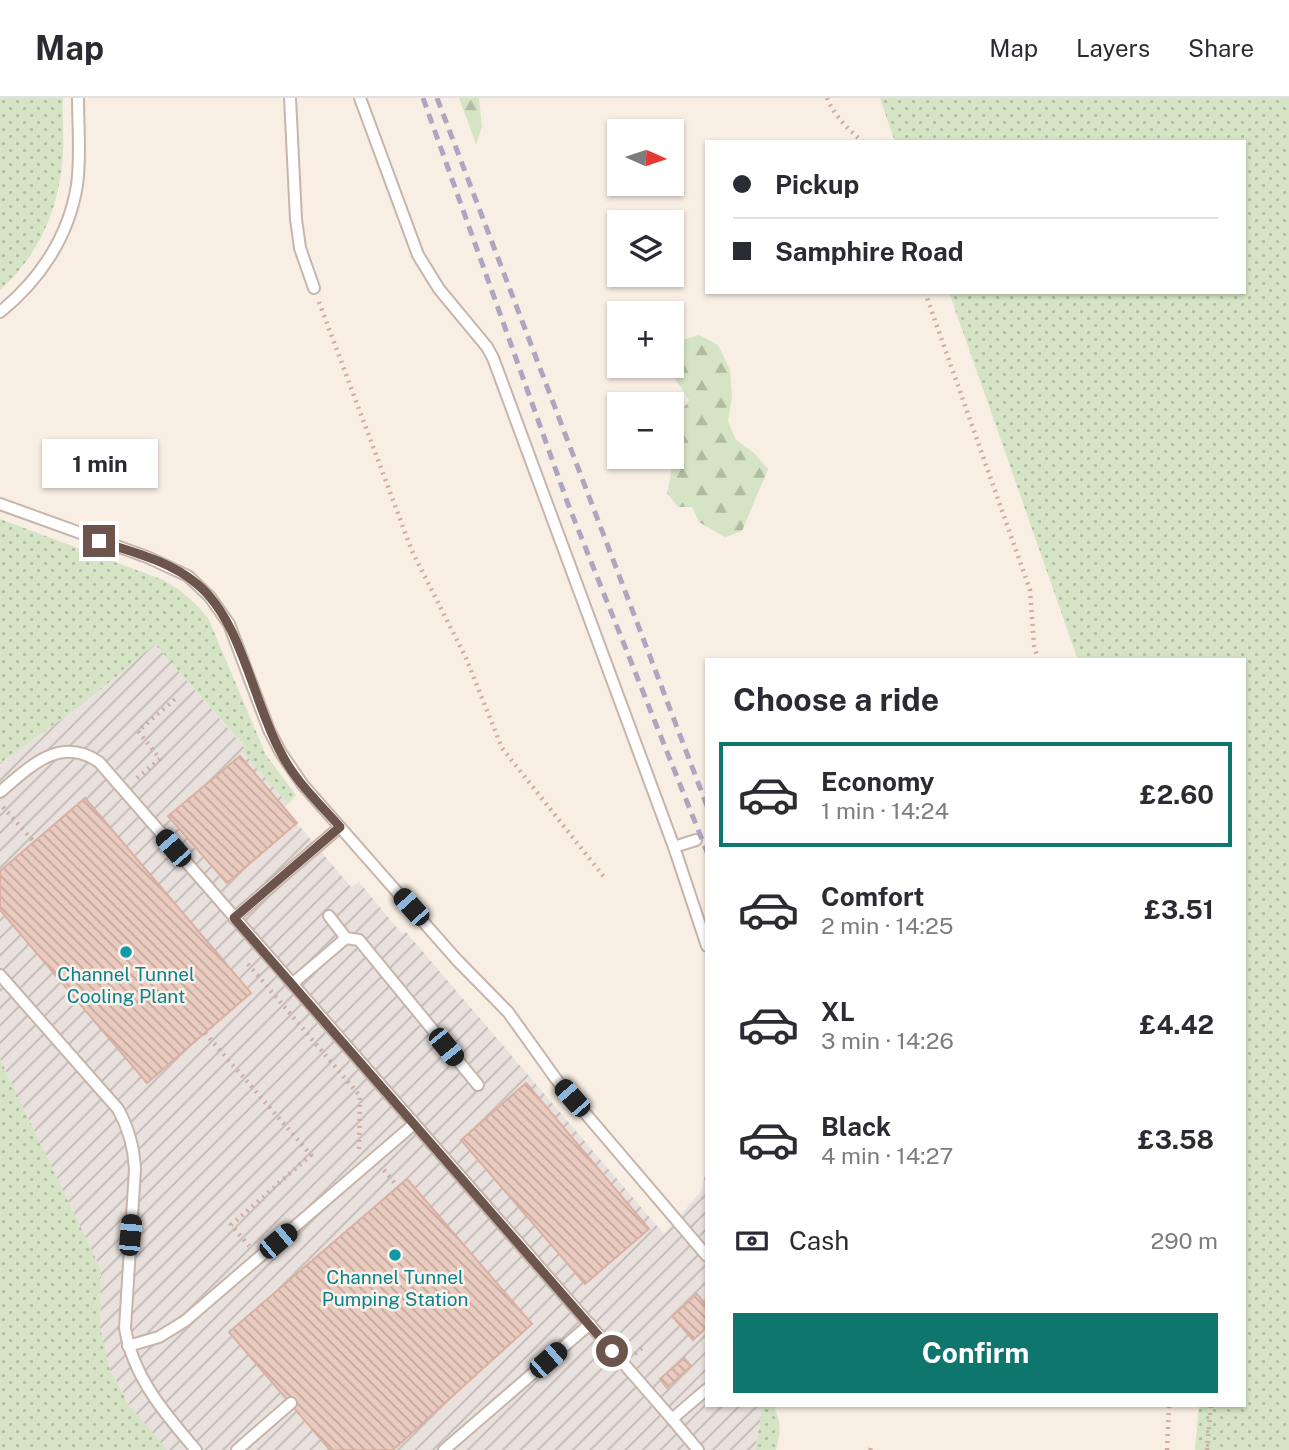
<!DOCTYPE html>
<html lang="en">
<head>
<meta charset="utf-8">
<style>
	:root { --surface:#fff; --page:#f2f2f3; --text:#2b2b33; --muted:#7c7c81; --line:#e1e1e2; --accent:#0f766e }
	body { margin:0; font-family:"Public Sans",sans-serif; background:var(--page); color:var(--text); height:100vh; display:flex; flex-direction:column; font-size:26px; white-space:nowrap }
	* { box-sizing:border-box; margin:0 }
	p { font-size:23px; color:var(--muted) }
	.icon { flex:none; width:38px; height:38px; fill:none; stroke:currentColor; stroke-width:2; stroke-linecap:round; stroke-linejoin:round }
	.map { position:relative; flex:1; overflow:hidden }
	.drawer { position:absolute; left:705px; top:560px; width:541px; height:749px; display:flex; flex-direction:column; background:var(--surface); border-radius:0px; box-shadow:0 2px 5px #0004 }
	.drawer>* { flex:none }
	.hud { position:absolute; left:705px; top:42px; width:541px; height:154px; border-radius:0px; box-shadow:0 2px 5px #0004; display:grid; align-content:center; height:154px; padding:0 28px; background:var(--surface) }
	.needle { width:46px; rotate:93deg }
	.fabs { position:absolute; left:607px; top:21px; display:grid; gap:14px }
	.fabs a { display:grid; place-items:center; width:77px; height:77px; border-radius:0px; background:var(--surface); box-shadow:0 2px 5px #0004; font-size:35px }
	.end { position:absolute; width:32px; height:32px; margin:-16px; border:9px solid #6d544d; background:#fff; box-shadow:0 0 0 4px #fff }
	.from { border-radius:50% }
	.bubble { position:absolute; height:49px; border-radius:0px; background:var(--surface); box-shadow:0 2px 5px #0004; font-size:23px; font-weight:700; line-height:49px; text-align:center }
	.car { position:absolute; width:21px; height:42px; margin:-21px -10px; border-radius:9px; box-shadow:0 0 5px 2px #0007; background:linear-gradient(#222 24%,#8ab4d8 0 40%,#222 0 76%,#8ab4d8 0 86%,#222 0) }
	.hud b { display:flex; align-items:center; gap:24px; height:66px; font-size:26px }
	.hud b+b { border-top:2px solid var(--line) }
	.hud i { width:18px; height:18px; background:var(--text) }
	ul { padding:0; list-style:none }
	li { display:flex; align-items:center; gap:21px; height:105px; margin:0 14px 10px; padding:0 14px; border:4px solid transparent; border-radius:0px }
	li div { flex:1 }
	li b { display:block; font-size:26px }
	li em { font-style:normal; font-weight:700 }
	li.selected { border-color:var(--accent) }
	li>.icon { width:63px; height:63px; stroke-width:1.5 }
	h2 { padding:0 28px; font-size:32px; line-height:84px }
	.pay { display:flex; align-items:center; gap:18px; height:77px; padding:0 28px; font-size:26px }
	.pay p { margin-inline-start:auto }
	.cta { display:flex; gap:14px; margin-top:auto; padding:14px 28px }
	.cta a { flex:1; height:80px; border-radius:0px; background:var(--accent); color:#fff; font-size:28px; font-weight:700; line-height:80px; text-align:center }
	header { display:flex; align-items:center; gap:42px; box-sizing:border-box; height:98px; padding:0 35px; background:var(--surface); border-bottom:2px solid var(--line) }
	header strong { font-size:33px }
	nav { display:flex; gap:38px; margin-inline-start:auto; font-size:24px }
	.map>svg:first-child { display:block }
	.industrial { fill:url(#industrial-furrows) }
	.grass { fill:url(#grass-dots) }
	.forest { fill:url(#forest-firs) }
	.building { fill:url(#building-back-hatch); stroke:#dab0a2; stroke-width:2 }
	.lines { fill:none; stroke-linecap:round; stroke-linejoin:round }
	.service-casing { stroke:#c7b5ac; stroke-width:14 }
	.path { stroke:#ceaea3; stroke-width:4.5; stroke-dasharray:2 5; stroke-linecap:butt }
	.service { stroke:#fff; stroke-width:10 }
	.rail { stroke:#b0a5c0; stroke-width:5; stroke-dasharray:10 7; stroke-linecap:butt }
	.route { stroke:#6d544d; stroke-width:9 }
	.culture-dot { fill:#0f9aa8; stroke:#fcf2e9; stroke-width:2.5 }
	.labels { text-anchor:middle; dominant-baseline:central; stroke-width:5; stroke-linejoin:round; paint-order:stroke }
	.culture-label { font-size:19px; fill:#0d838f; stroke:#fcf2e9 }
</style>
</head>
<body>
<header>
<strong>Map</strong>
<nav><a>Map</a><a>Layers</a><a>Share</a></nav>
</header>
<div class="map">
<svg width="1289" height="1352" viewBox="0 0 1289 1352">
	<defs>
		<pattern id="industrial-furrows" width="10" height="10" patternUnits="userSpaceOnUse" patternTransform="scale(1.75)"><rect width="10" height="10" fill="#e9e1de"/><path d="M-1 1l2-2M0 10L10 0M9 11l2-2" fill="none" stroke="#c1b9b6"/></pattern>
		<pattern id="grass-dots" width="8" height="8" patternUnits="userSpaceOnUse" patternTransform="scale(1.75)"><rect width="8" height="8" fill="#d5e4c5"/><path d="M2 2h.1M6 6h.1" fill="none" stroke="#b1bba2" stroke-width="1.8" stroke-linecap="round"/></pattern>
		<pattern id="forest-firs" width="22" height="20" patternUnits="userSpaceOnUse" patternTransform="scale(1.75)"><rect width="22" height="20" fill="#d5e4c5"/><path d="M5 1l3.5 6h-7zM16 11l3.5 6h-7z" fill="#b1bba2"/></pattern>
		<pattern id="building-back-hatch" width="6" height="6" patternUnits="userSpaceOnUse" patternTransform="scale(1.75)"><rect width="6" height="6" fill="#eacbbf"/><path d="M-1 5l2 2M0 0l6 6M5-1l2 2" fill="none" stroke="#c2a79d"/></pattern>
	</defs>
	<rect width="100%" height="100%" fill="#f8eee4"/>
	<path class="industrial" d="M155,546L246,651L244,654L288,706L284,710L351,789L359,784L402,836L406,834L664,1136L702,1092L707,1064V1307H763L755,1352H167L136,1317L110,1272L103,1249L100,1230L101,1172L0,961V665L83,606Z"/>
	<g class="grass">
		<path d="M0,0H63C62,18 64,36 63,54C60,108 41,155 0,192Z"/>
		<path d="M880,0H1289V1352H1195L1199,1307H1244V562H1078L949,194H1244V44H895Z"/>
		<path d="M0,421L163,482C182,492 194,503 208,520L266,657L296,697L288,706L243,654L246,650L155,546L83,606L0,665Z"/>
		<path d="M0,961L101,1172L100,1230L110,1272L130,1308L167,1352H0Z"/>
		<path d="M763,1307H774C781,1327 781,1332 776,1352H755Z"/>
	</g>
	<g class="forest">
		<path d="M459,0H479L482,29L476,46Z"/>
		<path d="M699,237L718,247L730,272L732,298L728,323L736,342L754,355L768,371L742,433L725,439L699,424L692,409H678L667,395C674,368 672,349 672,321L675,323L689,302L667,268H672L673,245Z"/>
	</g>
	<g class="building">
		<path d="M240,658L297,725L227,785L168,718Z"/>
		<path d="M85,700L251,895L147,985L0,812V773Z"/>
		<path d="M526,985L649,1131L585,1186L461,1042Z"/>
		<path d="M407,1081L532,1226L393,1352H330L229,1234Z"/>
		<path d="M697,1196L707,1208V1229L693,1242L672,1218Z"/>
		<path d="M684,1260L691,1268L667,1290L660,1281Z"/>
	</g>
	<g class="lines">
		<defs>
			<g id="service">
				<path d="M290,0L296,121L300,150L314,190"/>
				<path d="M360,0L418,157L439,191L487,249L493,260L674,749L707,848"/>
				<path d="M0,214C40,182 69,138 77,87C81,58 78,29 78,0"/>
				<path d="M0,406L147,459L188,478L210,499L229,526L269,632L281,655L303,687L456,861L508,914L556,981L707,1158"/>
				<path d="M0,694C30,669 59,637 99,664L672,1321"/>
				<path d="M674,749L696,742"/>
				<path d="M329,818L346,840"/>
				<path d="M234,820L340,729"/>
				<path d="M0,877L118,1011C129,1031 134,1049 135,1071L125,1230C133,1279 165,1316 196,1352"/>
				<path d="M292,886L346,840L359,842L478,987"/>
				<path d="M128,1248L159,1239L185,1223L414,1026"/>
				<path d="M237,1352L291,1305"/>
				<path d="M444,1352L590,1226"/>
				<path d="M698,1352L672,1321L707,1291"/>
			</g>
		</defs>
		<use href="#service" class="service-casing"/>
		<g class="path">
			<path d="M827,0C835,19 848,31 863,44"/>
			<path d="M925,194L1030,492L1034,547L1038,562"/>
			<path d="M319,204L412,453L466,560L502,650L604,779"/>
			<path d="M137,680L160,661L138,633L175,601"/>
			<path d="M3,709L34,744"/>
			<path d="M248,866L360,998L359,1051"/>
			<path d="M205,935L311,1057L231,1127L249,1148"/>
			<path d="M384,1072L398,1089"/>
			<path d="M635,1256L643,1249"/>
			<path d="M870,1352L871,1349L872,1352"/>
			<path d="M1167,1352L1169,1307"/>
			<path d="M1207,1352L1211,1307"/>
		</g>
		<use href="#service" class="service"/>
		<g class="rail">
			<path d="M423,0L568,406L707,754"/>
			<path d="M437,0L707,708"/>
		</g>
	</g>
	<g class="lines">
		<path class="route" d="M99,443C132,454 170,463 197,486C241,522 253,603 280,653C294,682 319,705 340,729L234,820L612,1253"/>
	</g>
	<g class="culture-dot">
		<circle cx="126" cy="854" r="7"/>
		<circle cx="395" cy="1157" r="7"/>
	</g>
	<g class="labels">
		<g class="culture-label">
			<text x="126" y="876">Channel Tunnel<tspan x="126" dy="22">Cooling Plant</tspan></text>
			<text x="395" y="1179">Channel Tunnel<tspan x="395" dy="22">Pumping Station</tspan></text>
		</g>
	</g>
</svg>
<div class="fabs">
<a><svg class="needle" viewBox="-14 -14 28 28"><path d="M0-13l5 13h-10z" fill="#e53935"/><path d="M0 13l5-13h-10z" fill="#7c7c81"/></svg></a>
<a><svg class="icon" aria-label="layers" viewBox="0 0 24 24"><path d="M12 4l9 5-9 5-9-5zM3 14l9 5 9-5"/></svg></a>
<a>+</a>
<a>−</a>
</div>
<i class="end from" style="left:612px;top:1253px"></i>
<i class="end" style="left:99px;top:443px"></i>
<div class="bubble" style="left:42px;top:341px;width:116px">1 min</div>
<i class="car" style="left:173px;top:750px;rotate:319deg"></i>
<i class="car" style="left:411px;top:809px;rotate:318deg"></i>
<i class="car" style="left:446px;top:949px;rotate:141deg"></i>
<i class="car" style="left:572px;top:1000px;rotate:319deg"></i>
<i class="car" style="left:130px;top:1137px;rotate:5deg"></i>
<i class="car" style="left:278px;top:1143px;rotate:50deg"></i>
<i class="car" style="left:548px;top:1262px;rotate:49deg"></i>
<div class="hud">
<b><i class="from"></i>Pickup</b>
<b><i></i>Samphire Road</b>
</div>
<section class="drawer">
<h2>Choose a ride</h2>
<ul>
<li class="selected"><svg class="icon" aria-label="car" viewBox="0 0 24 24"><path d="M5 17H2v-5l4-1 3-4h7l3 4 3 1v5h-3M9 17h6M6 11h13"/><circle cx="7" cy="17" r="2"/><circle cx="17" cy="17" r="2"/></svg><div><b>Economy</b><p>1 min · 14:24</p></div><em>£2.60</em></li>
<li><svg class="icon" aria-label="car" viewBox="0 0 24 24"><path d="M5 17H2v-5l4-1 3-4h7l3 4 3 1v5h-3M9 17h6M6 11h13"/><circle cx="7" cy="17" r="2"/><circle cx="17" cy="17" r="2"/></svg><div><b>Comfort</b><p>2 min · 14:25</p></div><em>£3.51</em></li>
<li><svg class="icon" aria-label="car" viewBox="0 0 24 24"><path d="M5 17H2v-5l4-1 3-4h7l3 4 3 1v5h-3M9 17h6M6 11h13"/><circle cx="7" cy="17" r="2"/><circle cx="17" cy="17" r="2"/></svg><div><b>XL</b><p>3 min · 14:26</p></div><em>£4.42</em></li>
<li><svg class="icon" aria-label="car" viewBox="0 0 24 24"><path d="M5 17H2v-5l4-1 3-4h7l3 4 3 1v5h-3M9 17h6M6 11h13"/><circle cx="7" cy="17" r="2"/><circle cx="17" cy="17" r="2"/></svg><div><b>Black</b><p>4 min · 14:27</p></div><em>£3.58</em></li>
</ul>
<div class="pay"><svg class="icon" aria-label="cash" viewBox="0 0 24 24"><path d="M3 7h18v10H3z"/><circle cx="12" cy="12" r="2"/></svg>Cash<p>290 m</p></div>
<div class="cta"><a>Confirm</a></div>
</section>
</div>
</body>
</html>
